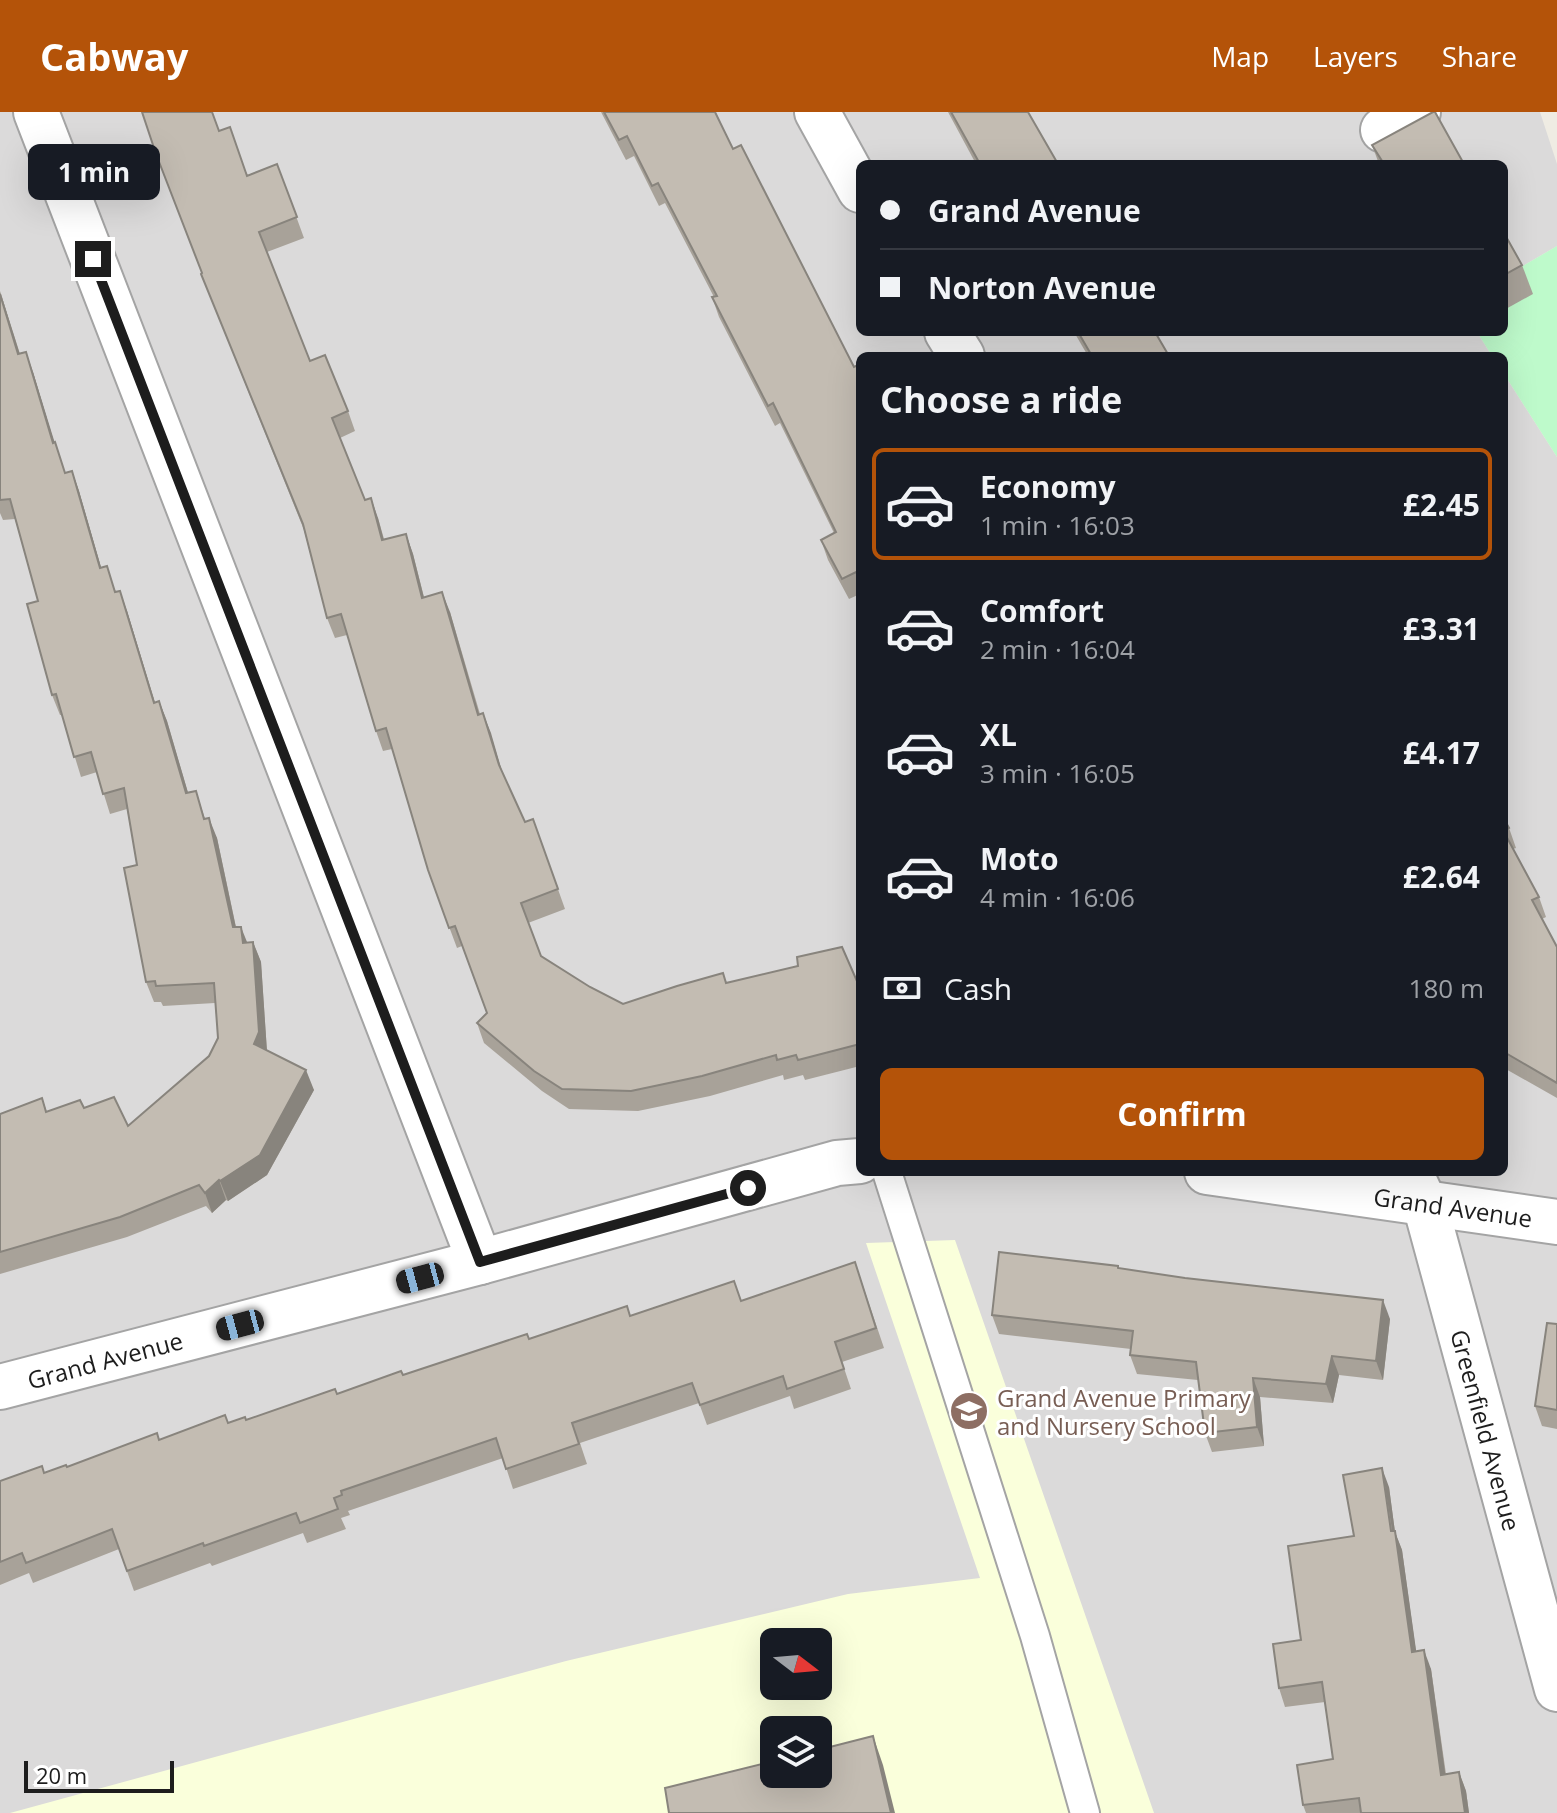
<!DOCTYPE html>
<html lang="en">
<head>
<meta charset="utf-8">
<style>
	:root { --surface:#171b24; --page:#20242c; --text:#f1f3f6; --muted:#9ea1a6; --line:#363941; --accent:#b45309 }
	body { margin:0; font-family:"Open Sans",sans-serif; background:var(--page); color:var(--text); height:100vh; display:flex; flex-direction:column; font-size:30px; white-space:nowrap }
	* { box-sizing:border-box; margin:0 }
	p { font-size:26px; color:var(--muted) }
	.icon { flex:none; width:44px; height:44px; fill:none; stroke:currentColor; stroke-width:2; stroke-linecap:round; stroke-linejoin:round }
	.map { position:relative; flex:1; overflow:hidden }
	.side { position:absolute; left:856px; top:240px; width:652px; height:824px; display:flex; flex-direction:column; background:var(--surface); border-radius:12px; box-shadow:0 8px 32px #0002 }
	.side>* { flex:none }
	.hud { position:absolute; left:856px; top:48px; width:652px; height:176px; border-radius:12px; box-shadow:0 8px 32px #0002; display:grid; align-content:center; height:176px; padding:0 24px; background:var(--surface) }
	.needle { width:52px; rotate:106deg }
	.controls { position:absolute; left:760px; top:1516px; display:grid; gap:16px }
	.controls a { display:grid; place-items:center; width:72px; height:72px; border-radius:12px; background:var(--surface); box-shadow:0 8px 32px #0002; font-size:40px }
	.scale { position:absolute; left:24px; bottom:20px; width:150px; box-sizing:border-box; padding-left:8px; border:4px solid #1d1d1d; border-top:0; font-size:22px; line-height:28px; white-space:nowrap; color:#1d1d1d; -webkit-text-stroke:6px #fff; paint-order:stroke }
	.end { position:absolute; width:36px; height:36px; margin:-18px; border:10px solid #1d1d1d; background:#fff; box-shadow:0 0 0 4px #fff }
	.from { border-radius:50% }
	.bubble { position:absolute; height:56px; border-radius:12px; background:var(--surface); box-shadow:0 8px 32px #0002; font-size:26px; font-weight:700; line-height:56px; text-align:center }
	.car { position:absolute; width:24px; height:48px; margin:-24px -12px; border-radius:10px; box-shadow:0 0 6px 2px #0007; background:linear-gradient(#222 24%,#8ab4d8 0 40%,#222 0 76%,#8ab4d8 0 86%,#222 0) }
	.hud b { display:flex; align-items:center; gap:28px; height:76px; font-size:30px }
	.hud b+b { border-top:2px solid var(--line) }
	.hud i { width:20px; height:20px; background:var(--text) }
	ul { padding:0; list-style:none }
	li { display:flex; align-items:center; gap:24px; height:112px; margin:0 16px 12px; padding:0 8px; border:4px solid transparent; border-radius:12px }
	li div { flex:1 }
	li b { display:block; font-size:30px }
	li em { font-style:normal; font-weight:700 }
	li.current { border-color:var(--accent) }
	li>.icon { width:72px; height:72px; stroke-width:1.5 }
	h2 { padding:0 24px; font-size:36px; line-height:96px }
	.pay { display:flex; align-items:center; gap:20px; height:88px; padding:0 24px; font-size:30px }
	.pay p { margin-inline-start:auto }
	.primary-button { display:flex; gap:16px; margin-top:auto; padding:16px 24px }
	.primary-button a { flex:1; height:92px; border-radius:12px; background:var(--accent); color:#fff; font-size:32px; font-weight:700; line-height:92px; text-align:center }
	header { display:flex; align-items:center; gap:48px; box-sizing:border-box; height:112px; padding:0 40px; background:var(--accent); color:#fff }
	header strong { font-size:38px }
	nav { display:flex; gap:44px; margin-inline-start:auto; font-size:28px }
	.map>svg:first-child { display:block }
	.residential { fill:#dbdada; fill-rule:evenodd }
	.education { fill:#faffdb; fill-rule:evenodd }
	.park { fill:#befacb }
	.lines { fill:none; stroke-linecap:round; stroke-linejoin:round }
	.service-casing { stroke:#a4a4a4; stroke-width:32 }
	.minor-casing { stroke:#a4a4a4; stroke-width:48 }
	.service { stroke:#fff; stroke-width:28 }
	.minor { stroke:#fff; stroke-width:44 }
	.wall { fill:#a8a299 }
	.shaded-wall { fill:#88847d }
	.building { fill:#c3bcb2; stroke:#88847d; stroke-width:2 }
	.route { stroke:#1d1d1d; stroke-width:10 }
	.labels { text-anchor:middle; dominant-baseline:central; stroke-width:6; stroke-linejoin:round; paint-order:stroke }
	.street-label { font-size:24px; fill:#1d1d1d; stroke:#fff }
	.education-label { font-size:24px; fill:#785e54; stroke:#fff; text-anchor:start }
</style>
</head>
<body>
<header>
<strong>Cabway</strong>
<nav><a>Map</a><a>Layers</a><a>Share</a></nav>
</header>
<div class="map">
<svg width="1557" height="1701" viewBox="0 0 1557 1701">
	<rect width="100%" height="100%" fill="#efece3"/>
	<path class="residential" d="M0,0H1540L1557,52V134L1504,165V52H860V220H1477L1492,244H860V1060H1504V262L1557,345V1701H0ZM774,1530H818V1574H774ZM774,1618H818V1662H774Z"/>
	<path class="education" d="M955,1128L1154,1701H10L566,1549L848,1482L980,1466L866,1131ZM774,1530H818V1574H774ZM774,1618H818V1662H774Z"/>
	<path class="park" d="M1557,134V345L1504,262V244H1492L1477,220H1504V165Z"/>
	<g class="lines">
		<defs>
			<path id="service" d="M887,1060L1035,1524L1085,1701"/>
			<g id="minor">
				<path d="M36,0L480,1150"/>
				<path d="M817,0L860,78"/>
				<path d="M1383,18L1418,0"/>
				<path d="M947,220L962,244"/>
				<path d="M1207,1060L1557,1110"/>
				<path d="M1410,1060L1425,1092L1557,1577"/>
				<path d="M0,1275L480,1150L837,1051L860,1049"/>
			</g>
		</defs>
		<use href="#service" class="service-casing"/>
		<use href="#minor" class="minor-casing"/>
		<use href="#service" class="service"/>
		<use href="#minor" class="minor"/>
	</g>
	<g class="wall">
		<path d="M601,0H715L733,37L854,255L860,252V482L849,487L828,448L821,428L834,421L780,311L775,314L719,205L712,185H714L665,91L659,94L634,44L626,48Z"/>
		<path d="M948,0H1028L1058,52H976Z"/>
		<path d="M219,19L248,63L277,52L304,126L267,140L310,249L348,299L355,319L340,326L365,388L378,406L384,427L406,422L413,442L424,485L450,500L480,602L483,601L502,660L525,710L533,707L565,797L528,811L541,844L590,875L623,892L727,871L860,876V954L805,968L803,963L784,968L783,963L710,984L638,999L569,997L542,979L484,931L477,911L487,902L462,834L457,836L428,758L392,637L383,639L376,619L347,523L335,526L327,506L304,418L201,162Z"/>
		<path d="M1372,33L1464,52H1379Z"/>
		<path d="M1504,121L1522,153L1533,182L1504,198Z"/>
		<path d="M0,179L20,242L33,260L54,330L65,361L72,359L79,379L101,455L127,499L155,590L159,589L167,609L188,681L196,679L205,707L217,726L236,815L247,831L253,830L261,850L267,939L314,978L267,1063L228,1089L226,1088L212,1101L206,1094L127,1125L0,1162V1002L42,986L47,1000L84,996L128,1014L209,944L218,926L215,891L163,894L161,890H154L146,870L137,753L127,697L110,702L97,660L81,665L62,603H60L52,583L38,489L15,407L3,408L0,401Z"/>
		<path d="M1074,220H1155L1169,244H1088Z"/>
		<path d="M1504,707L1509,716L1516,736L1513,737L1539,785L1546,805L1542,807L1557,835V986L1504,956Z"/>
		<path d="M855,1150L884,1236L842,1250L851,1277L794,1297L790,1284L707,1313L699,1291L580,1331L587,1352L513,1377L503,1346L348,1399L350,1403L341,1406L346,1417L307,1431L303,1421L212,1454L210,1451L134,1479L119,1437L33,1471L29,1461L0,1473V1369L44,1361L159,1328L228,1311L246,1308L529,1227L630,1204L741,1189Z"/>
		<path d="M1119,1156L1390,1207L1383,1268L1339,1263L1333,1291L1260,1285L1264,1334L1212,1340L1205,1321L1198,1268L1137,1262L1130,1243L1131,1237L999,1222L992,1203Z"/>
		<path d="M1557,1212V1317L1542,1314L1535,1294Z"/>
		<path d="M1389,1375L1395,1420L1402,1438L1416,1540L1431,1557L1446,1662L1459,1660L1466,1679L1469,1701H1306L1303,1693L1333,1647L1325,1590L1285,1595L1279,1576L1301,1528L1354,1424Z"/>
	</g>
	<g class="shaded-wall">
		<path d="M0,179L26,262L18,242Z"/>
		<path d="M26,240L33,260L61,351L53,331Z"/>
		<path d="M72,359L79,379L107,476L100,456Z"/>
		<path d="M371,386L378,406L389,448L382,428Z"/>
		<path d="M406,422L413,442L429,506L422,486Z"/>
		<path d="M120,479L127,499L161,611L154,591Z"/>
		<path d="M442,480L450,500L485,623L478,603Z"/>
		<path d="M159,589L167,609L194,701L186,681Z"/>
		<path d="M483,601L491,621L506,673L499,653Z"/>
		<path d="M209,706L217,726L240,835L233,815Z"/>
		<path d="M241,815L249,835L243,831Z"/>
		<path d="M253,830L261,850L267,940L254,932Z"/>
		<path d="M306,958L314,978L267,1063L228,1089L220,1069Z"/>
		<path d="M219,1068L226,1088L212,1101L205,1081Z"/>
		<path d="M1383,1188L1390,1207L1383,1268L1376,1249Z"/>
		<path d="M1332,1244L1339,1263L1333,1291L1326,1272Z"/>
		<path d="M1253,1266L1260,1285L1264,1334L1257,1315Z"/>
		<path d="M1382,1356L1389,1375L1395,1420L1402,1438L1419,1559L1412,1540Z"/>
		<path d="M1424,1538L1431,1557L1448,1682L1441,1663Z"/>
		<path d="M873,1624L883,1653L895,1701H891Z"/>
		<path d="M1459,1660L1466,1679L1469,1701H1465Z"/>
	</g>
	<g class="building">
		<path d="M142,0H212L219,19L230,15L247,64L277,52L297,105L259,120L310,249L325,243L348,299L332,306L365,388L371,386L382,428L406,422L422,486L442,480L478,603L483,601L499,653L525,710L533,707L558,777L521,791L541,844L590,875L623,892L677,874L723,861L726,871L798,854L797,845L842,835L860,876V932L798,948L796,943L777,948L776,943L702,964L631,979L562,977L534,959L477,911L487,901L455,814L449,816L428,758L386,616L376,619L341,502L327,506L303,412L201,162L202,161L156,42Z"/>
		<path d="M604,0H715L733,37L741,33L854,255L860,252V467L856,460L842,467L821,428L836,420L773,291L768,294L712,185L717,184L658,71L652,74L627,24L619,28Z"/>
		<path d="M951,0H1028L1058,52H980Z"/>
		<path d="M1433,0H1435L1464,52H1384L1372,33Z"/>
		<path d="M1504,121L1522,153L1504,163Z"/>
		<path d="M0,182L18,242L26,240L53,331L55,330L65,361L72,359L100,456L107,454L115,480L120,479L154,591L159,589L186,681L196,679L204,707L209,706L233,815H241L243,831L253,830L259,920L254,932L306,958L260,1043L220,1069L219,1068L205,1081L199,1073L120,1105L0,1140V1002L42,986L46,1000L80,988L84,996L114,985L128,1014L209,944L218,926L214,871L156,874L155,869L146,870L124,756L137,753L124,676L103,682L91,640L74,645L56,582L52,583L27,492L38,489L10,387L0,388Z"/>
		<path d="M1078,220H1155L1169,244H1092Z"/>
		<path d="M1504,707L1509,716L1504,719Z"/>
		<path d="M1504,720L1539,785L1532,788L1557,835V971L1504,940Z"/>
		<path d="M999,1140L1118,1154V1156L1185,1166L1383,1188L1376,1249L1332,1244L1326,1272L1253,1266L1257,1315L1205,1321L1196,1250L1130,1243L1133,1219L992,1203Z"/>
		<path d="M855,1150L876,1216L835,1230L844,1257L787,1277L783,1264L700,1293L692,1271L572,1311L579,1332L506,1357L496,1326L341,1379L342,1383L334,1386L338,1397L300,1411L296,1401L204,1434L203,1431L127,1459L112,1417L26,1451L22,1441L0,1450V1369L42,1354L44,1361L66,1353L67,1355L157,1321L159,1328L225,1303L228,1311L245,1305L246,1308L335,1277L337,1282L401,1259L403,1263L527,1222L529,1227L627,1194L630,1204L734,1169L741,1189Z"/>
		<path d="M1547,1211L1557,1212V1298L1535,1294Z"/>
		<path d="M1382,1356L1391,1419H1395L1412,1540L1424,1538L1441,1663L1459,1660L1465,1701H1361L1359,1686L1303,1693L1297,1653L1333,1647L1322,1570L1279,1576L1273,1532L1301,1528L1288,1434L1354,1424L1343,1363Z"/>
		<path d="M873,1624L891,1701H669L665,1676L774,1649V1662H818V1638Z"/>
	</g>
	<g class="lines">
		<path class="route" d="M93,147L480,1150L748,1076"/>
	</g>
	<defs>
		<symbol id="school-disc" viewBox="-11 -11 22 22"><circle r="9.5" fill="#8d6e63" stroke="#fff"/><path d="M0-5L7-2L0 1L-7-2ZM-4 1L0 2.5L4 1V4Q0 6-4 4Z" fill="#fff"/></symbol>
	</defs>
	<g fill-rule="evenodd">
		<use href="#school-disc" x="947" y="1277" width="44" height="44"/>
	</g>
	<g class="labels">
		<g class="street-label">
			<text transform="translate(1453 1095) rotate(8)">Grand Avenue</text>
			<text transform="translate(105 1248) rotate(-15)">Grand Avenue</text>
			<text transform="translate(1486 1318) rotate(75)">Greenfield Avenue</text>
		</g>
		<g class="education-label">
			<text x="997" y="1285">Grand Avenue Primary<tspan x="997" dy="28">and Nursery School</tspan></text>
		</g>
	</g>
</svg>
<div class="controls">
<a><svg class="needle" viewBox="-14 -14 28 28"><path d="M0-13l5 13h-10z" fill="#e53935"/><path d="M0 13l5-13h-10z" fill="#9ea1a6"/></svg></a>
<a><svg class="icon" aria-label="layers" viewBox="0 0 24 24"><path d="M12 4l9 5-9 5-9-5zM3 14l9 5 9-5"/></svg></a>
</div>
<div class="scale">20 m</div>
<i class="end from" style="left:748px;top:1076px"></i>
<i class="end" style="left:93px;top:147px"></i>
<div class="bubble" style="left:28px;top:32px;width:132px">1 min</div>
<i class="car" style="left:420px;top:1166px;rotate:255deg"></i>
<i class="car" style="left:240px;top:1213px;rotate:255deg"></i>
<div class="hud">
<b><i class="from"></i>Grand Avenue</b>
<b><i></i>Norton Avenue</b>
</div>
<section class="side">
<h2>Choose a ride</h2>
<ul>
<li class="current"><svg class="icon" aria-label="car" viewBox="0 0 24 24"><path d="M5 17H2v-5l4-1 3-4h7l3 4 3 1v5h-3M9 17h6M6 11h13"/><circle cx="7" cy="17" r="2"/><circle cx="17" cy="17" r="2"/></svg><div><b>Economy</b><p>1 min · 16:03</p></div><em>£2.45</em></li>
<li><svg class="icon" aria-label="car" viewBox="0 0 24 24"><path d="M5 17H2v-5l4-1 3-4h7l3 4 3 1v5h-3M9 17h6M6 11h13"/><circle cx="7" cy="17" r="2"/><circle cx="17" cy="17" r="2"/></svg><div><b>Comfort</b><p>2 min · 16:04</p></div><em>£3.31</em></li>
<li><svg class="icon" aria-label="car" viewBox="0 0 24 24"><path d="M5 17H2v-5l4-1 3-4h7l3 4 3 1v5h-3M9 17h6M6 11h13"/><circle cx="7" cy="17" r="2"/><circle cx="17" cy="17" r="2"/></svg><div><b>XL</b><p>3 min · 16:05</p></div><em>£4.17</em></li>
<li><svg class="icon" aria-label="car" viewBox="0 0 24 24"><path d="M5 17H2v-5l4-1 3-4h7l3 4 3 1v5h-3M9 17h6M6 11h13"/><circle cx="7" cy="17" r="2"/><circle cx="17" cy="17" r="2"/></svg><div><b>Moto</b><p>4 min · 16:06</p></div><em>£2.64</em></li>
</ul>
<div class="pay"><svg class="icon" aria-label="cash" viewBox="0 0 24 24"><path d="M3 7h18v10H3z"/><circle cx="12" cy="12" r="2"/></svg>Cash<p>180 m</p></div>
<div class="primary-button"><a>Confirm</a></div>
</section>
</div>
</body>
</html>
